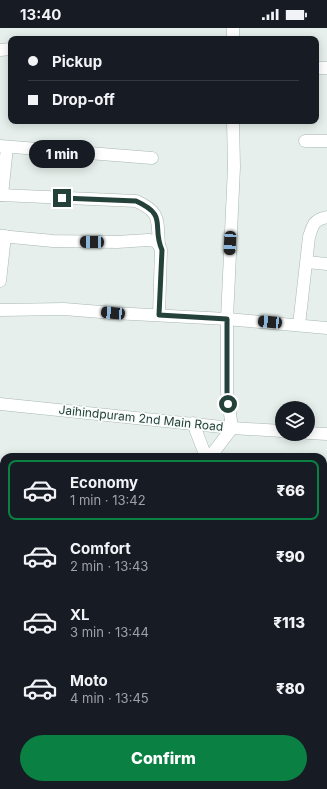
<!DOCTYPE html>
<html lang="en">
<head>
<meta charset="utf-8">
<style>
	:root { --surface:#171b24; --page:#242831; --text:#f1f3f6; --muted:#9ea1a6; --line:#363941; --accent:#0b8043 }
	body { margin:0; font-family:Inter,sans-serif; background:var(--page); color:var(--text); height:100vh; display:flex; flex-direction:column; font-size:15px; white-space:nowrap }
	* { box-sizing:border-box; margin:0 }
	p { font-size:13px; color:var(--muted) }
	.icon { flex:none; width:22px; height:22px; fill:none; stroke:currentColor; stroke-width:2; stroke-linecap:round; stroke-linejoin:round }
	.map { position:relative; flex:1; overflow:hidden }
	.details { position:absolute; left:0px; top:425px; width:327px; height:336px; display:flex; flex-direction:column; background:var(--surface); border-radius:12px 12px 0 0; box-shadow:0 2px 10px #0003 }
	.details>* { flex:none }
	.hud { position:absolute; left:8px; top:8px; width:311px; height:88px; border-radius:8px; box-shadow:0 2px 10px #0003; display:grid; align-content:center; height:88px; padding:0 20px; background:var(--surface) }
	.fabs { position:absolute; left:275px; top:373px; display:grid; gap:8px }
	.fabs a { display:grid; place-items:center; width:40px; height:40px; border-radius:50%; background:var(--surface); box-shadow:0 2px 10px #0003; font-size:20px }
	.end { position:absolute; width:18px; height:18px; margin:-9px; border:5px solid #24423a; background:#fff; box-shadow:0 0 0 2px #fff }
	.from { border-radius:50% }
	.bubble { position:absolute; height:28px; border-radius:14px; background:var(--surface); box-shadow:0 2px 10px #0003; font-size:13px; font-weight:800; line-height:28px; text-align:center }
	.car { position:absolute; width:12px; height:24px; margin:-12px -6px; border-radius:5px; box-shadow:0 0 3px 1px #0007; background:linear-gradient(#222 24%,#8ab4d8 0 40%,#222 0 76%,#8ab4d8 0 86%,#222 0) }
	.hud b { display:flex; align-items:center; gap:14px; height:38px; font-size:15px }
	.hud b+b { border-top:1px solid var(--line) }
	.hud i { width:10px; height:10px; background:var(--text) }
	ul { padding:7px 0 0; list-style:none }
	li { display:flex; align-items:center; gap:12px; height:60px; margin:0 8px 6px; padding:0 12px; border:2px solid transparent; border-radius:8px }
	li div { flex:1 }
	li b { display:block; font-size:15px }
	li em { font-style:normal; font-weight:800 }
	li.on { border-color:var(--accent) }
	li>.icon { width:36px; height:36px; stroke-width:1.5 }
	.primary-button { display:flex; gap:8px; margin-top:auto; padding:8px 20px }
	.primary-button a { flex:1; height:46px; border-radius:24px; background:var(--accent); color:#fff; font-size:16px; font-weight:800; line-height:46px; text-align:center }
	.status { display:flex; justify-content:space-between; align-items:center; height:28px; padding:0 20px; background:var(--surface); direction:ltr }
	.status svg { height:11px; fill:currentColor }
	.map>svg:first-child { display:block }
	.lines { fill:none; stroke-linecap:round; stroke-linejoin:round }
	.minor-casing { stroke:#a8b8b2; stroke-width:13 }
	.minor { stroke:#fff; stroke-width:12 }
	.route { stroke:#24423a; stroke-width:5 }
	.labels { text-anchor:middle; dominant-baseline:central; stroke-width:3.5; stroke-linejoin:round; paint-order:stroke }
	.street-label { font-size:12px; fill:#24423a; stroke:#f7fbf9 }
</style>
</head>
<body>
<div class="status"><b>13:40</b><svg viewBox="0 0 49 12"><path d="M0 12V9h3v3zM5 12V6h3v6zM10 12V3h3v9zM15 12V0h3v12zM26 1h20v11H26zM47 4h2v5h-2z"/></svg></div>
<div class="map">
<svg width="327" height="761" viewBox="0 0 327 761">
	<rect width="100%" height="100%" fill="#e6efeb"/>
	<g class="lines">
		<defs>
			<g id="minor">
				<path d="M233,11V0"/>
				<path d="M0,22L11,21"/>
				<path d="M316,40H327"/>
				<path d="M305,113H327"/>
				<path d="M0,118L152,130"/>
				<path d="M0,167L136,173C161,184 157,192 159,217"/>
				<path d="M2,167L7,119"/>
				<path d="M0,208L53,213L117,214L148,212L155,213L159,217L161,222L159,287"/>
				<path d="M307,234L327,236"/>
				<path d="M0,253L5,208"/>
				<path d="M0,282L64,281L113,285L227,291L327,300"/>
				<path d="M299,297L309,209C313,197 313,192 327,189"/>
				<path d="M0,376L232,400L282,403"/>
				<path d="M193,395L206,429"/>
				<path d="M308,405L327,406"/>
				<path d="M210,429L232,400L227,364V291L234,139L233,93"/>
				<path d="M323,506L327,507"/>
				<path d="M323,589L327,590"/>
				<path d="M0,608L4,609"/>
				<path d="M323,684L327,685"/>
				<path d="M323,752L327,754"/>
				<path d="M5,757L13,761"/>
				<path d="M56,761L58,757"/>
				<path d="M77,761L79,757"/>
				<path d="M167,761L169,757"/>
			</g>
		</defs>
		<use href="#minor" class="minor-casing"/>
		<use href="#minor" class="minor"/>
	</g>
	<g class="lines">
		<path class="route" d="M62,170L136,173C169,188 151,197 162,222L159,287L227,291V364L228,376"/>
	</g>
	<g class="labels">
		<g class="street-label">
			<text transform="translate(141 390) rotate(6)">Jaihindpuram 2nd Main Road</text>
		</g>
	</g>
</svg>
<div class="fabs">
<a><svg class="icon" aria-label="layers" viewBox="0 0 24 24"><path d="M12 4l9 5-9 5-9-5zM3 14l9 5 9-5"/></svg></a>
</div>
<i class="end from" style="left:228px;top:376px"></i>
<i class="end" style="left:62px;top:170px"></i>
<div class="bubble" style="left:29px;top:112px;width:66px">1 min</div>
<i class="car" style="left:92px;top:214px;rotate:271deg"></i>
<i class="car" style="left:230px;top:215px;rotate:183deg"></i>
<i class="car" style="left:113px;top:285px;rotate:275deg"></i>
<i class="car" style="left:270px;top:294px;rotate:275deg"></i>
<div class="hud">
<b><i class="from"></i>Pickup</b>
<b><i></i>Drop-off</b>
</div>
<section class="details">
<ul>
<li class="on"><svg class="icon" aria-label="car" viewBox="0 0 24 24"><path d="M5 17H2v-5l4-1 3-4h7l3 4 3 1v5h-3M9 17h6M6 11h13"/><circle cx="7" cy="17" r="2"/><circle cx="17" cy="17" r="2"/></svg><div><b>Economy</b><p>1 min · 13:42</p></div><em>₹66</em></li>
<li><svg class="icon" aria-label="car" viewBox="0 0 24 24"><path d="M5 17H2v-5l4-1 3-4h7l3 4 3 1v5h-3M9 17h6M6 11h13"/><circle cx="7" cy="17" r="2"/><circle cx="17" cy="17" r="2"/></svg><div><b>Comfort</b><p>2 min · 13:43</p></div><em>₹90</em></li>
<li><svg class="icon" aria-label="car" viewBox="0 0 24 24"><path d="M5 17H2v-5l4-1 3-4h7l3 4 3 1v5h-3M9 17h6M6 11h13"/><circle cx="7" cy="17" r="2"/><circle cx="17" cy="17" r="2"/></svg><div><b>XL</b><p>3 min · 13:44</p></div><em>₹113</em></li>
<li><svg class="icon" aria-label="car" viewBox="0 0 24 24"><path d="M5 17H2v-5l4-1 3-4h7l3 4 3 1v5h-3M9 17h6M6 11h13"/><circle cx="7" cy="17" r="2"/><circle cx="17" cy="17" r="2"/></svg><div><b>Moto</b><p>4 min · 13:45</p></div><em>₹80</em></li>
</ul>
<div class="primary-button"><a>Confirm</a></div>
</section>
</div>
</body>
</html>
